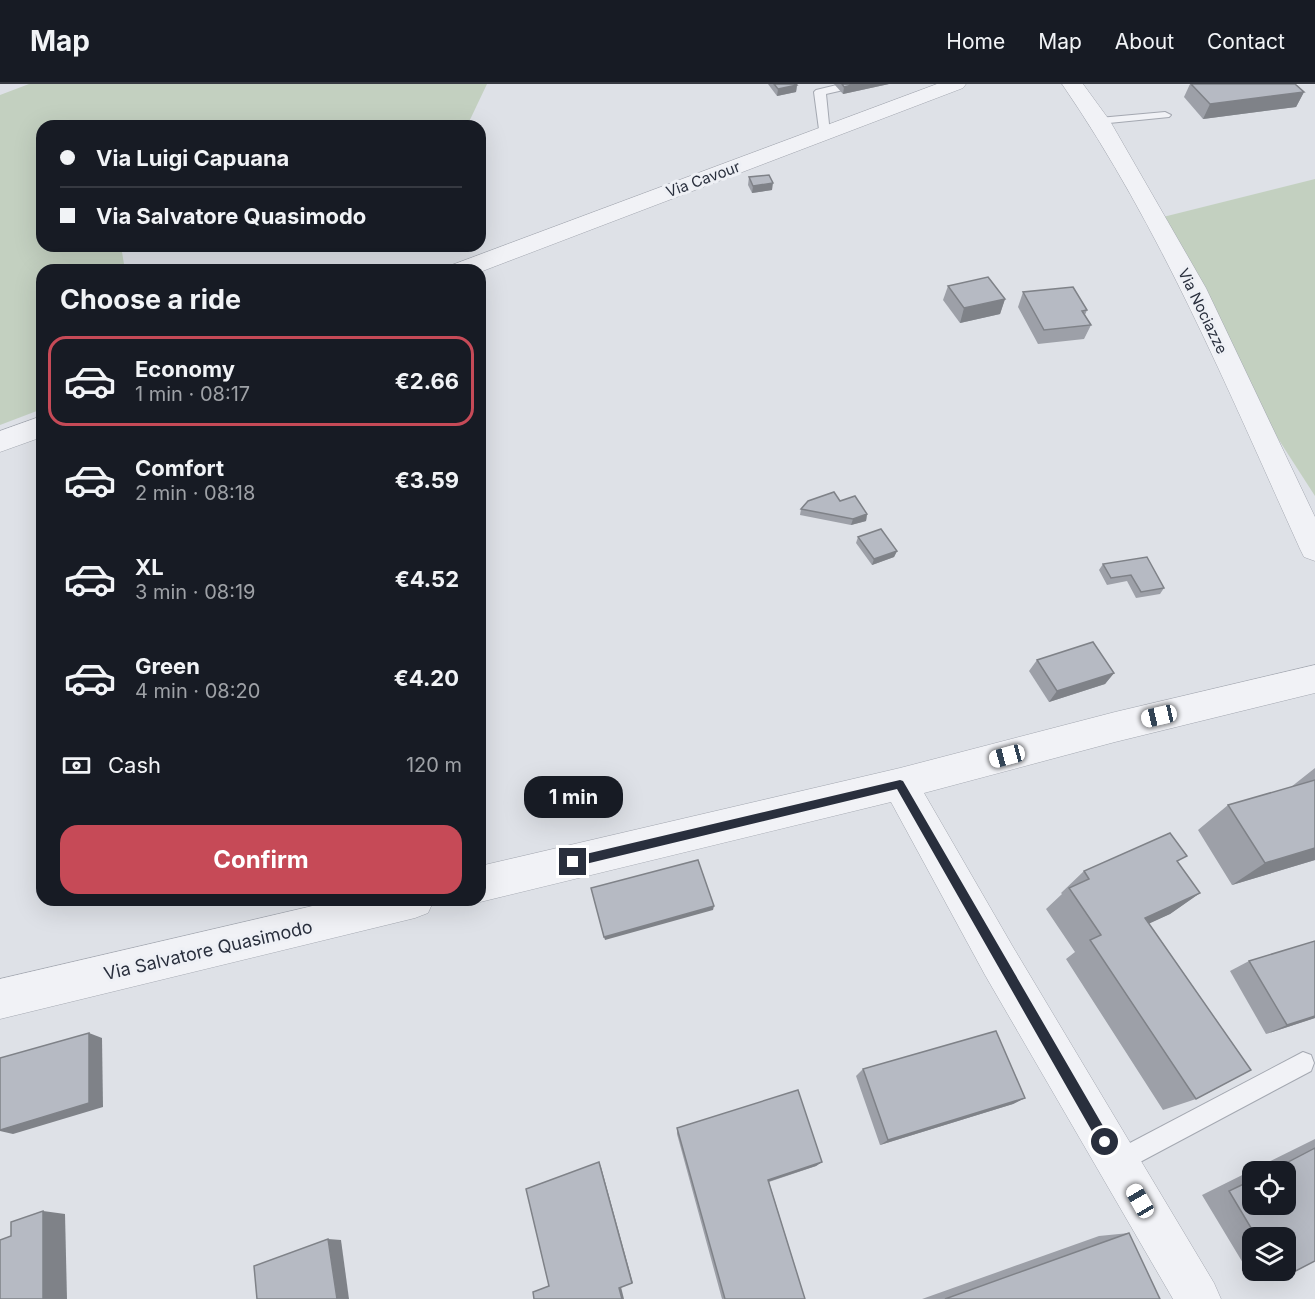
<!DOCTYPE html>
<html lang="en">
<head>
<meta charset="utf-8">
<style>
	:root { --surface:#171b24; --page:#20242c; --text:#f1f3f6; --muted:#9ea1a6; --line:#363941; --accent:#c64a57 }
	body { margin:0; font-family:Inter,sans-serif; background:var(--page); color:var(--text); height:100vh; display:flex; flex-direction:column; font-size:22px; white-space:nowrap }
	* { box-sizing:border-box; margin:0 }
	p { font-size:20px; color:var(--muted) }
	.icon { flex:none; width:33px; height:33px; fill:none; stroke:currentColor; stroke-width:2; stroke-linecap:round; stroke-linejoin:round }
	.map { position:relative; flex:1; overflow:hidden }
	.side { position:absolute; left:36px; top:180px; width:450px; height:642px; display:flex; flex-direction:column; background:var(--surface); border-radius:18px; box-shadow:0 6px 24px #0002 }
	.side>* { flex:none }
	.top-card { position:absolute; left:36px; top:36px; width:450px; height:132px; border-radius:18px; box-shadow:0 6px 24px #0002; display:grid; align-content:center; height:132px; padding:0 24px; background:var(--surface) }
	.tools { position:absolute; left:1242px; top:1077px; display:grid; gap:12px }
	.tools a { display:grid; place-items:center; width:54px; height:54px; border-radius:12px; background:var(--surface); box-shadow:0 6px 24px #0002; font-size:30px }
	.end { position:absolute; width:27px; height:27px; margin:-14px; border:8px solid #292f3d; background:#fff; box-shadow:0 0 0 3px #fff }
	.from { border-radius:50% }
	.bubble { position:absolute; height:42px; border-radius:18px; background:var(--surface); box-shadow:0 6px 24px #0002; font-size:20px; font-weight:700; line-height:42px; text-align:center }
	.car { position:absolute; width:18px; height:36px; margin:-18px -9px; border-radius:8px; box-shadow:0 0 4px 2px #0007; background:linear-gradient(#fff 24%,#345 0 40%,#fff 0 76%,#345 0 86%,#fff 0) }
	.top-card b { display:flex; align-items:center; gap:21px; height:57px; font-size:22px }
	.top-card b+b { border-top:2px solid var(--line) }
	.top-card i { width:15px; height:15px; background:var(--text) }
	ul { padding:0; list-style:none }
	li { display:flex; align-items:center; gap:18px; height:90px; margin:0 12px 9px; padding:0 12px; border:3px solid transparent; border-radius:18px }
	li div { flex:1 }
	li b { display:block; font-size:22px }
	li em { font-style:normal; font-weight:700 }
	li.selected { border-color:var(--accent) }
	li>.icon { width:54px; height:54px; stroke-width:1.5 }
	h2 { padding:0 24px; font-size:27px; line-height:72px }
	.pay { display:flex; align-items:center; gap:15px; height:66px; padding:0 24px; font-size:22px }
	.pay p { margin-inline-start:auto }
	.primary-button { display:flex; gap:12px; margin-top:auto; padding:12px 24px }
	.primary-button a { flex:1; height:69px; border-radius:18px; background:var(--accent); color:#fff; font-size:24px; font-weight:700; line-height:69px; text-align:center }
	header { display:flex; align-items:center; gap:36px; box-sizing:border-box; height:84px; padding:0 30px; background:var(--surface); border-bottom:2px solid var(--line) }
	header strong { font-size:28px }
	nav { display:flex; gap:33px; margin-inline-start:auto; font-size:21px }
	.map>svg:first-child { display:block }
	.green { fill:#c3d0c0 }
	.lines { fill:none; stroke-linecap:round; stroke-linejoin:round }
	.service-casing { stroke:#a4a8b1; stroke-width:2 }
	.minor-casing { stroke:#a4a8b1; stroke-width:1 }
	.tertiary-casing { stroke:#a4a8b1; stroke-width:1 }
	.service { fill:#f1f2f6; fill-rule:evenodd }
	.minor { fill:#f1f2f6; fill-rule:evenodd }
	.tertiary { fill:#f1f2f6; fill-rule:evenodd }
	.wall { fill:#9da0a8; fill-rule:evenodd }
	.shaded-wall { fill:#7f8288 }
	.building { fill:#b6bac3; stroke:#7f8288; stroke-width:1.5 }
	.route { fill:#292f3d }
	.labels { text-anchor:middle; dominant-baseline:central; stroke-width:6; stroke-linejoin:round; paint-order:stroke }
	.far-street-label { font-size:15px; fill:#292f3d; stroke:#eef0f5 }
	.street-label { font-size:18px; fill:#292f3d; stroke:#eef0f5 }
</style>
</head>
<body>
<header>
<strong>Map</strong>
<nav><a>Home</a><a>Map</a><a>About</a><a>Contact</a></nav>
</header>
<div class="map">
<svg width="1315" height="1215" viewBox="0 0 1315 1215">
	<rect width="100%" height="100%" fill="#dee1e7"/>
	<g class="green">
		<path d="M29,0H487L467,42H42V162H121L125,186H42V325L0,341V11Z"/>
		<path d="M1315,95V412L1277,353L1163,133Z"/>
	</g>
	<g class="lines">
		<defs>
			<g id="service">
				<path d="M841,0H863L861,2L826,10L830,50L828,53H820L814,8L816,6Z"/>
				<path d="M1165,28L1171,31L1169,33L1099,40L1093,37L1099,34Z"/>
				<path d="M1303,968L1311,971L1314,979L1311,987L1125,1086L1117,1090L1109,1086L1105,1078L1109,1070Z"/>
			</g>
			<g id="minor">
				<path d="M1315,581V609L1115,658L924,709L1013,863L1214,1199L1221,1215H1173L985,891L891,718L480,818L476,816H480V782L900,684L1115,628Z"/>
				<path d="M338,816H434L428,829L415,834L0,935V895Z"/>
			</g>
			<g id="tertiary">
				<path d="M937,0H966L963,4L480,188L449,186L452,181Z"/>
				<path d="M1062,0H1083L1110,37L1206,204L1315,433V477L1304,473L1300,465C1228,306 1161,144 1062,0Z"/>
				<path d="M42,332V353L0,368V347Z"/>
			</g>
		</defs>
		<use href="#service" class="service-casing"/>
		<use href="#minor" class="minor-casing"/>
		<use href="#tertiary" class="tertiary-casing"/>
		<use href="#service" class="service"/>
		<use href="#minor" class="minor"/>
		<use href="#tertiary" class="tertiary"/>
	</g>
	<g class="wall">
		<path d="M768,0H796L797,1L796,8L777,12Z"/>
		<path d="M834,0H889L843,10Z"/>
		<path d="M1190,0H1295L1304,8L1296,23L1203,35L1184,13Z"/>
		<path d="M749,93L772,106L752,109L748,101Z"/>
		<path d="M948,202L1005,215L1000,230L960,239L943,216Z"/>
		<path d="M1023,208L1087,226L1085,231L1091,241L1084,255L1038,260L1018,223Z"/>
		<path d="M840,417L867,430L866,437L851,441L800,431L801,425Z"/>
		<path d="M858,453L897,467L894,473L872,481L856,459Z"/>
		<path d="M1103,480L1164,504L1160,510L1136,514L1127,497L1107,501L1099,486Z"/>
		<path d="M1037,576L1114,589L1105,600L1049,618L1029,587Z"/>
		<path d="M1315,684V776L1232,801L1198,746L1228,721L1291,703Z"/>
		<path d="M1178,779L1200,809L1170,830L1149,839L1196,1015L1163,1026L1066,875L1075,868L1046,825L1062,810L1061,809L1084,787Z"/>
		<path d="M1315,857V934L1266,950L1230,887L1249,877Z"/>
		<path d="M863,985L1025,1014L1013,1020L880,1061L856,992Z"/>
		<path d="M677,1044L822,1078L816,1082L769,1098L805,1215H722L677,1050Z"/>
		<path d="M1315,1055V1177L1282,1194H1252L1202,1111ZM1252,1088H1286L1252,1120ZM1252,1154H1286V1186H1252Z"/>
		<path d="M1129,1149L1160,1215H922L1099,1152Z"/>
	</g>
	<g class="shaded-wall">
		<path d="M856,0H889L843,10L844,3Z"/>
		<path d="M797,1L796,8L777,12L778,5Z"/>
		<path d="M1304,8L1296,23L1203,35L1210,20Z"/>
		<path d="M773,99L772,106L752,109L753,102Z"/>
		<path d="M1005,215L1000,230L960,239L964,224Z"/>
		<path d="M867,430L866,437L851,441L853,435Z"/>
		<path d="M897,467L894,473L872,481L874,475Z"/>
		<path d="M1114,589L1105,600L1049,618L1057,607Z"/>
		<path d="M1315,764V776L1232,801L1265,779Z"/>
		<path d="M1200,809L1170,830L1118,854L1145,834Z"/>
		<path d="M714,822L713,826L605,856L604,853Z"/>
		<path d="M1315,932V934L1266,950L1287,941Z"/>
		<path d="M89,949L102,954L103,1023L13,1050L0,1047V1046Z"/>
		<path d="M1025,1014L1013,1020L880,1061L888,1056Z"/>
		<path d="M599,1078L601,1083L633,1199H632Z"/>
		<path d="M822,1078L816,1082L764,1099L768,1096Z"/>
		<path d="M43,1127L65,1130L67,1215H43Z"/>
		<path d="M328,1155L341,1156L349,1215H337Z"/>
		<path d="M621,1203L624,1215H622L619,1204Z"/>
	</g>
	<g class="building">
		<path d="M774,0H796L797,1L778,5Z"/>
		<path d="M842,0H856L844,3Z"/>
		<path d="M1191,0H1295L1304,8L1210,20Z"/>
		<path d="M769,91L773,99L753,102L749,93Z"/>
		<path d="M988,193L1005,215L964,224L948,202Z"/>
		<path d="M1073,203L1087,226L1082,227L1091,241L1044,246L1023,208Z"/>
		<path d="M834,408L840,417L855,412L867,430L853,435L801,425L808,417Z"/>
		<path d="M881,445L897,467L874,475L858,453Z"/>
		<path d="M1147,473L1164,504L1141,508L1131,491L1111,494L1103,480Z"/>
		<path d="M1093,558L1114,589L1057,607L1037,576Z"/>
		<path d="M1315,696V764L1265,779L1228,721Z"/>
		<path d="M1170,749L1187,772L1177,777L1200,809L1145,834L1251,986L1196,1015L1090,856L1101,851L1069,804L1089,795L1084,787Z"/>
		<path d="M698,776L714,822L604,853L591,804Z"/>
		<path d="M1315,857V932L1287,941L1249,877Z"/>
		<path d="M996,947L1025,1014L888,1056L863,985Z"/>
		<path d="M89,949V1019L0,1046V974Z"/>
		<path d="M798,1006L822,1078L768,1096L805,1215H725L677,1044Z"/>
		<path d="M1315,1064V1177L1282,1194L1277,1186H1286V1154H1257L1229,1107L1252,1096V1120H1286V1088H1269Z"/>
		<path d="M599,1078L632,1199L619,1204L622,1215H534L533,1208L549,1202L526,1105Z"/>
		<path d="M43,1127V1215H0V1156L11,1152V1138Z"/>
		<path d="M1129,1149L1160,1215H945Z"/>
		<path d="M328,1155L337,1215H257L254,1182Z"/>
	</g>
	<path class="route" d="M900,696L903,697L1110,1054L1112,1058L1110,1063L1105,1064L1101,1063L897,705L573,783L568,778L573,773Z"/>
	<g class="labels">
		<g class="far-street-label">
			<text transform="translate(703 95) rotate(-20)">Via Cavour</text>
			<text transform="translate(1203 227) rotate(64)">Via Nociazze</text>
		</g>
		<g class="street-label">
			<text transform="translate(208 866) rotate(-13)">Via Salvatore Quasimodo</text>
		</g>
	</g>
</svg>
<div class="tools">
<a><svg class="icon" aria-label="locate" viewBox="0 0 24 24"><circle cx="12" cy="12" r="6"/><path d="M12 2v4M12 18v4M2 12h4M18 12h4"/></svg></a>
<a><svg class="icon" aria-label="layers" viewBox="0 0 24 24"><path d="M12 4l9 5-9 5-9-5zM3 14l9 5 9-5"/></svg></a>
</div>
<i class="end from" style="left:1105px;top:1058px"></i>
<i class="end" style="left:573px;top:778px"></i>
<div class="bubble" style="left:524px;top:692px;width:99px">1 min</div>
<i class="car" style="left:1159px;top:632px;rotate:257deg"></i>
<i class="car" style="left:1007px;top:672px;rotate:255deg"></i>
<i class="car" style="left:1140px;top:1117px;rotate:330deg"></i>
<div class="top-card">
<b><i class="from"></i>Via Luigi Capuana</b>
<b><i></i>Via Salvatore Quasimodo</b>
</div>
<section class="side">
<h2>Choose a ride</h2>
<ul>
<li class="selected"><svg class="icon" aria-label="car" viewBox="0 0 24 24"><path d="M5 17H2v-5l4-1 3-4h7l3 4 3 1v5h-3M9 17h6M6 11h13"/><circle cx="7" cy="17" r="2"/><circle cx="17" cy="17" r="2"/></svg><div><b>Economy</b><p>1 min · 08:17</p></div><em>€2.66</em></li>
<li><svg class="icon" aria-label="car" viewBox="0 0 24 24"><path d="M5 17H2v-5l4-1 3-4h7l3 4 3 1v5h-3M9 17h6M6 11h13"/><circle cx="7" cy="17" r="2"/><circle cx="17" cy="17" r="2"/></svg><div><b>Comfort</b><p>2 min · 08:18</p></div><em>€3.59</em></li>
<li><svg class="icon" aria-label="car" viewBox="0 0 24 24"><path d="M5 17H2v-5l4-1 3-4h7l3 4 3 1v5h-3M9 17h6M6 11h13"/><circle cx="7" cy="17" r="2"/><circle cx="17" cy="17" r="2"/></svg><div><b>XL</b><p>3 min · 08:19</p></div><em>€4.52</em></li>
<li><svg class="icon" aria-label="car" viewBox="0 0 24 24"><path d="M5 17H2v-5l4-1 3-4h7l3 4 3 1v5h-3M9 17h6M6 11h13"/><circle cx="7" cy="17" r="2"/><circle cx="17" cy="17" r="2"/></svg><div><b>Green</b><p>4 min · 08:20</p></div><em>€4.20</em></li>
</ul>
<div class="pay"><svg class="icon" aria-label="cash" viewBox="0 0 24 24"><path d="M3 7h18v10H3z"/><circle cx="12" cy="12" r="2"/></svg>Cash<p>120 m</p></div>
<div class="primary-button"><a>Confirm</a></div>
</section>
</div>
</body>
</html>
